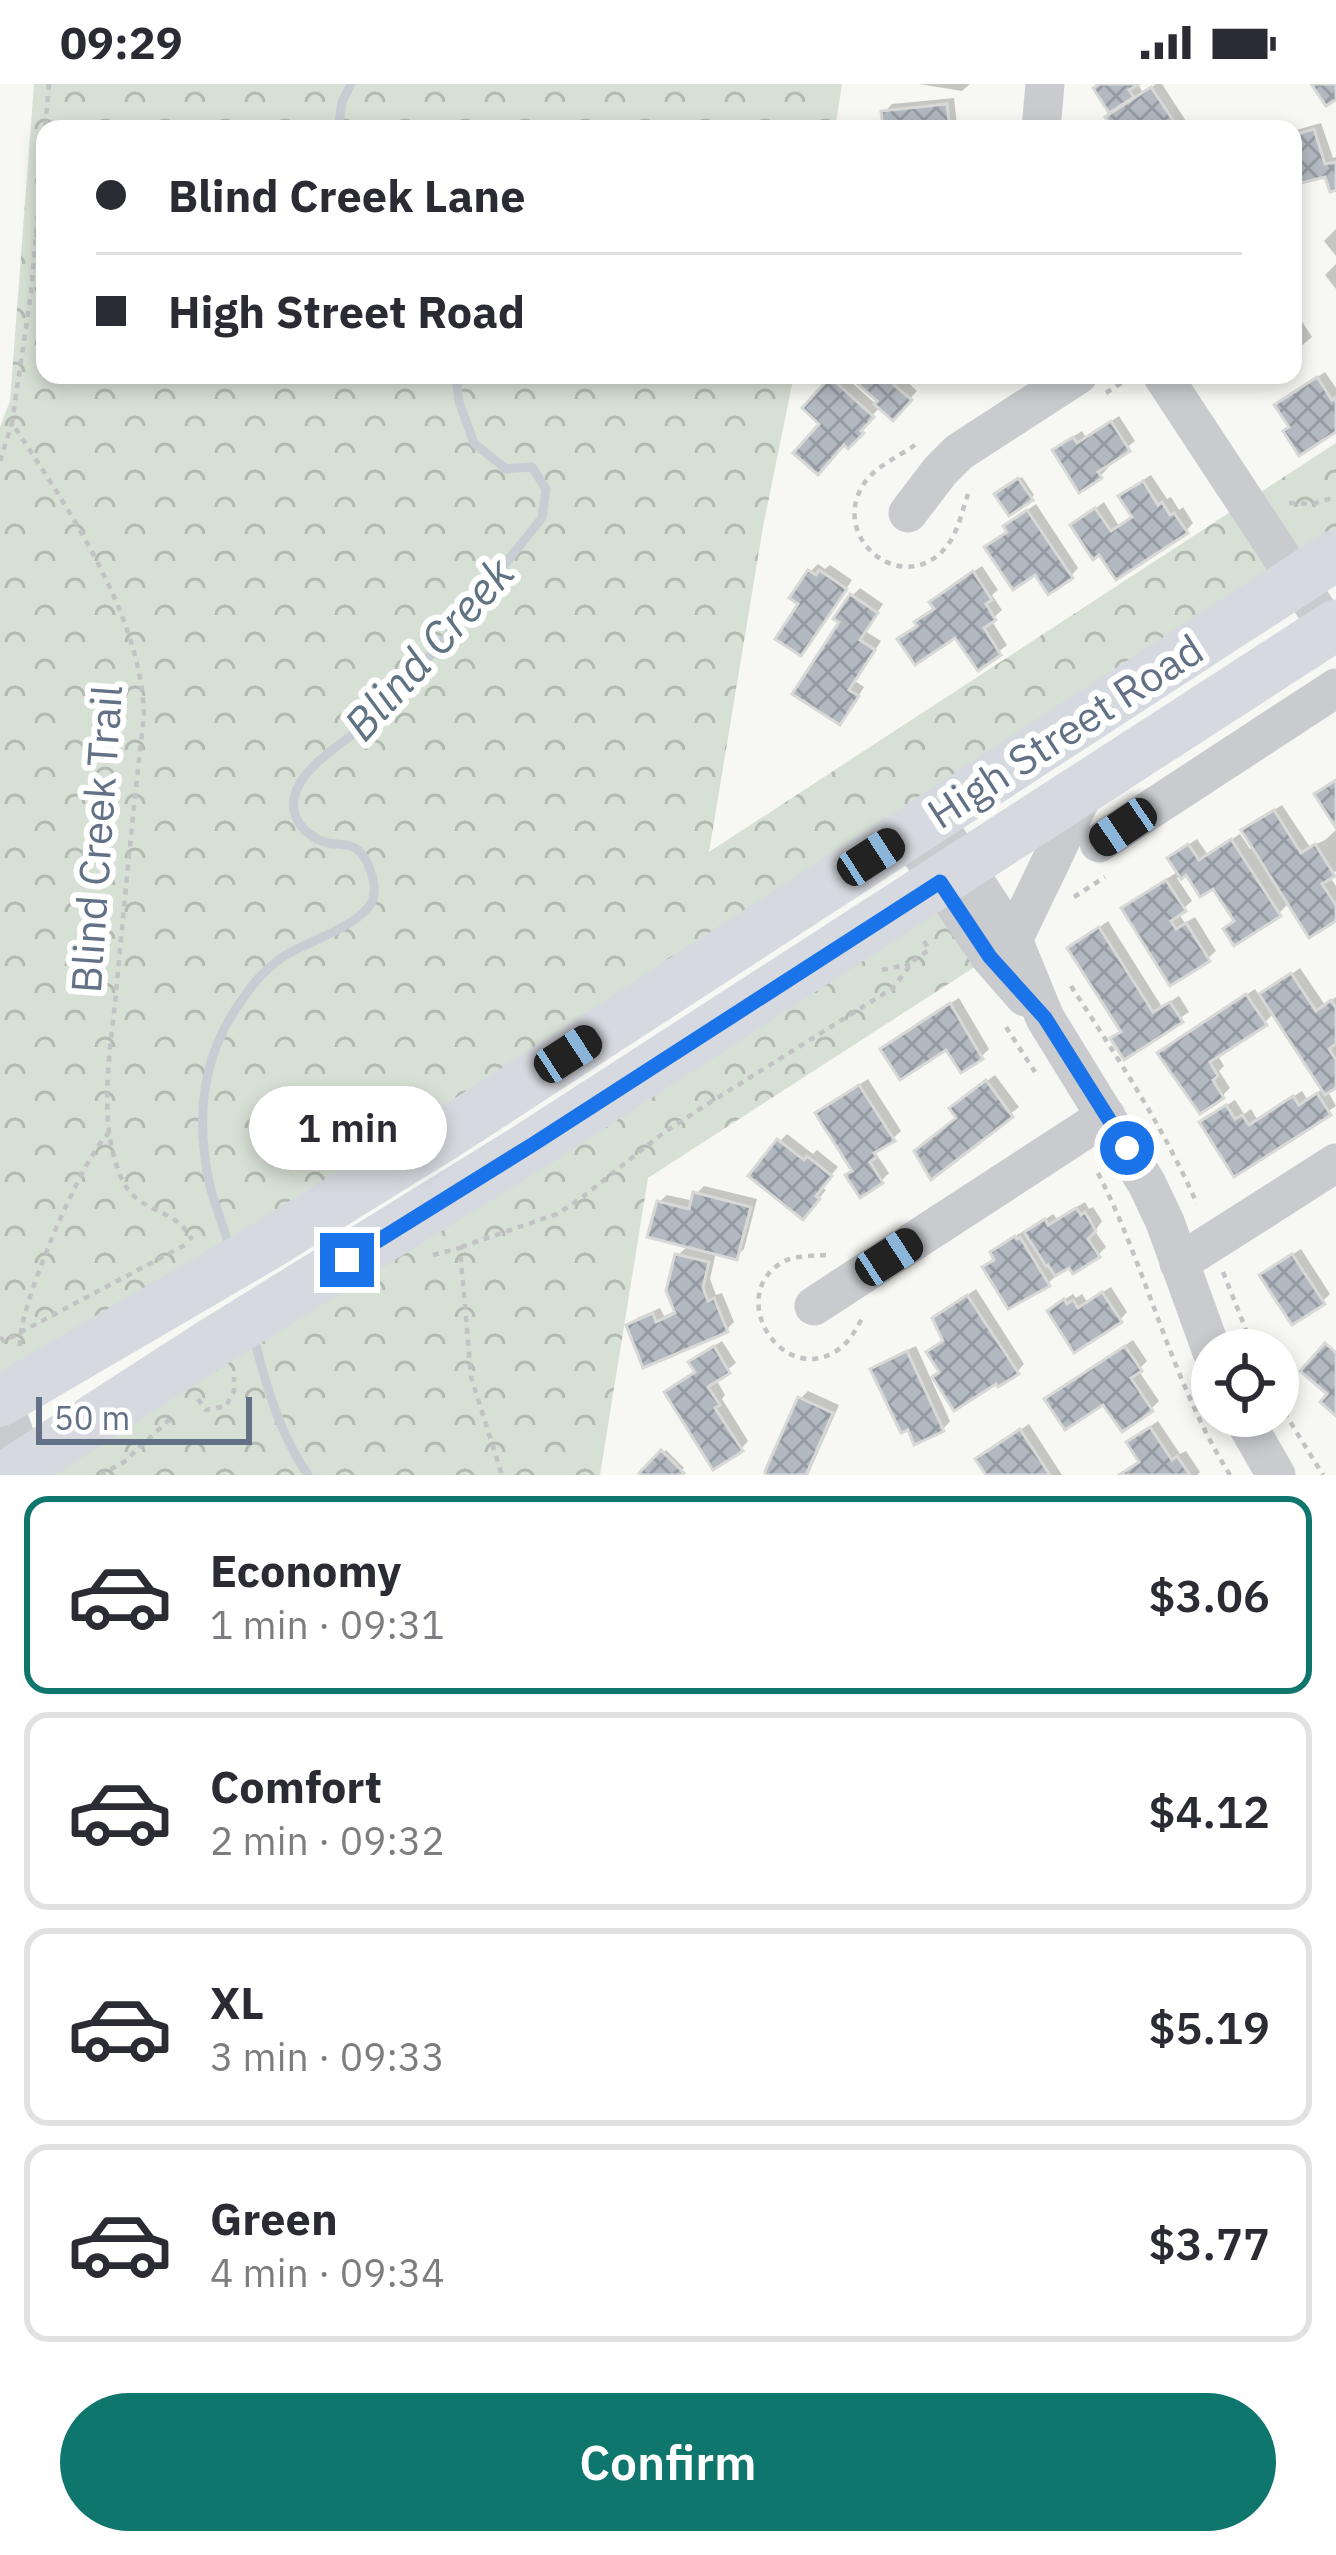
<!DOCTYPE html>
<html lang="en">
<head>
<meta charset="utf-8">
<style>
	:root { --surface:#fff; --page:#f2f2f3; --text:#2b2b33; --muted:#7c7c81; --line:#e1e1e2; --accent:#0f766e }
	body { margin:0; font-family:"IBM Plex Sans",sans-serif; background:var(--page); color:var(--text); height:100vh; display:flex; flex-direction:column; font-size:45px; white-space:nowrap }
	* { box-sizing:border-box; margin:0 }
	p { font-size:39px; color:var(--muted) }
	.icon { flex:none; width:66px; height:66px; fill:none; stroke:currentColor; stroke-width:2; stroke-linecap:round; stroke-linejoin:round }
	.map { position:relative; height:1391px; overflow:hidden }
	.drawer { display:flex; flex-direction:column; background:var(--surface); flex:1 }
	.drawer>* { flex:none }
	.top-card { position:absolute; left:36px; top:36px; width:1266px; height:264px; border-radius:24px; box-shadow:0 6px 18px #0003; display:grid; align-content:center; height:264px; padding:0 60px; background:var(--surface) }
	.fabs { position:absolute; left:1191px; top:1245px; display:grid; gap:24px }
	.fabs a { display:grid; place-items:center; width:108px; height:108px; border-radius:50%; background:var(--surface); box-shadow:0 6px 18px #0003; font-size:60px }
	.scale { position:absolute; left:36px; bottom:30px; width:216px; box-sizing:border-box; padding-left:12px; border:6px solid #637187; border-top:0; font-size:33px; line-height:42px; white-space:nowrap; color:#637187; -webkit-text-stroke:9px #fff; paint-order:stroke }
	.end { position:absolute; width:54px; height:54px; margin:-27px; border:15px solid #1a73e8; background:#fff; box-shadow:0 0 0 6px #fff }
	.from { border-radius:50% }
	.bubble { position:absolute; height:84px; border-radius:42px; background:var(--surface); box-shadow:0 6px 18px #0003; font-size:39px; font-weight:600; line-height:84px; text-align:center }
	.car { position:absolute; width:36px; height:72px; margin:-36px -18px; border-radius:15px; box-shadow:0 0 9px 3px #0007; background:linear-gradient(#222 24%,#8ab4d8 0 40%,#222 0 76%,#8ab4d8 0 86%,#222 0) }
	.top-card b { display:flex; align-items:center; gap:42px; height:114px; font-size:45px }
	.top-card b+b { border-top:3px solid var(--line) }
	.top-card i { width:30px; height:30px; background:var(--text) }
	ul { padding:21px 0 0; list-style:none }
	li { display:flex; align-items:center; gap:36px; height:198px; margin:0 24px 18px; padding:0 36px; border:6px solid var(--line); border-radius:24px }
	li div { flex:1 }
	li b { display:block; font-size:45px }
	li em { font-style:normal; font-weight:600 }
	li.on { border-color:var(--accent) }
	li>.icon { width:108px; height:108px; stroke-width:1.5 }
	.button { display:flex; gap:24px; margin-top:auto; padding:24px 60px }
	.button a { flex:1; height:138px; border-radius:72px; background:var(--accent); color:#fff; font-size:48px; font-weight:600; line-height:138px; text-align:center }
	.status { display:flex; justify-content:space-between; align-items:center; height:84px; padding:0 60px; background:var(--surface); direction:ltr }
	.status svg { height:33px; fill:currentColor }
	.map>svg:first-child { display:block }
	.forest { fill:url(#forest-crowns) }
	.shadow { fill:#0003 }
	.lines { fill:none; stroke-linecap:round; stroke-linejoin:round }
	.stream { stroke:#c6ced4; stroke-width:9 }
	.building { fill:url(#building-cross-hatch); stroke:#d8d9d6; stroke-width:3 }
	.path { stroke:#c2c3c5; stroke-width:4.5; stroke-dasharray:6 6; stroke-linecap:butt }
	.minor { stroke:#c9cbcf; stroke-width:39 }
	.major { stroke:#d6d9df; stroke-width:51 }
	.route { stroke:#1a73e8; stroke-width:15 }
	.labels { text-anchor:middle; dominant-baseline:central; stroke-width:12; stroke-linejoin:round; paint-order:stroke }
	.street-label { font-size:42px; fill:#637187; stroke:#fff }
	.water-label { font-size:45px; font-style:italic; fill:#5f7383; stroke:#fff }
</style>
</head>
<body>
<div class="status"><b>09:29</b><svg viewBox="0 0 49 12"><path d="M0 12V9h3v3zM5 12V6h3v6zM10 12V3h3v9zM15 12V0h3v12zM26 1h20v11H26zM47 4h2v5h-2z"/></svg></div>
<div class="map">
<svg width="1336" height="1391" viewBox="0 0 1336 1391">
	<defs>
		<pattern id="forest-crowns" width="20" height="18" patternUnits="userSpaceOnUse" patternTransform="scale(3)"><rect width="20" height="18" fill="#d7e0d4"/><path d="M2 6a3 3 0 1 1 6 0M12 15a3 3 0 1 1 6 0" fill="none" stroke="#b2bab2"/></pattern>
		<pattern id="building-cross-hatch" width="8" height="8" patternUnits="userSpaceOnUse" patternTransform="scale(3)"><rect width="8" height="8" fill="#b3b9c0"/><path d="M0 0l8 8M0 8l8-8" fill="none" stroke="#959ba2"/></pattern>
	</defs>
	<rect width="100%" height="100%" fill="#f7f7f3"/>
	<g class="forest">
		<path d="M34,0H842L835,45H45V291H794L763,443L709,768L1336,359V471L0,1310V343L10,317Z"/>
		<path d="M940,798L990,873L648,1094L600,1391H53Z"/>
	</g>
	<g class="shadow">
		<path d="M919,0H970L962,7Z"/>
		<path d="M1101,0H1138L1143,9L1156,0H1162L1186,37L1178,45H1112L1113,30L1097,5Z"/>
		<path d="M954,14L957,41L965,39V45H886L885,28L892,20Z"/>
		<path d="M1321,39L1333,74L1336,73V103L1328,89L1293,98V47Z"/>
		<path d="M1336,145V172L1324,157Z"/>
		<path d="M1336,180V205L1325,191Z"/>
		<path d="M1294,225L1312,253L1293,269V226Z"/>
		<path d="M1325,288L1336,304V344L1292,342L1286,314Z"/>
		<path d="M836,291H843L877,321L881,316L852,291H900L917,307L893,333L881,322L867,337L869,339L848,361L806,324Z"/>
		<path d="M1119,332L1135,357L1105,380L1108,384L1100,392L1063,359L1082,347L1086,354Z"/>
		<path d="M1151,391L1167,415L1171,413L1179,426L1183,423L1193,439L1186,447L1100,467L1074,441L1104,418L1119,442L1135,432L1130,405Z"/>
		<path d="M1022,393L1034,411L1031,414L1001,407Z"/>
		<path d="M1036,420L1078,484L1071,492L1009,447L1014,435Z"/>
		<path d="M818,480L825,485L830,481L852,496L808,561L802,519L810,488Z"/>
		<path d="M982,482L998,506L992,511L1002,526L991,536L1007,561L979,583L956,550L920,541L937,524L940,511Z"/>
		<path d="M860,504L883,520L865,547L881,557L855,597L864,603L847,630L843,538L852,512Z"/>
		<path d="M1282,721L1310,763L1325,756L1336,746V787L1329,792L1336,802V834L1290,818L1279,829L1187,787L1177,794L1192,817L1178,829L1185,839L1195,833L1216,867L1208,874L1132,817L1179,787V767L1197,755L1208,771L1240,750L1250,765L1255,762L1253,739Z"/>
		<path d="M1108,837L1162,923L1179,912L1189,928L1125,972L1114,955L1123,945L1071,864Z"/>
		<path d="M1300,884L1325,921L1336,913V1000L1327,1006L1336,1022L1235,1089L1211,1031L1235,1016L1244,1030L1251,1025L1257,1035L1302,1007L1307,1015L1324,1004L1274,929L1265,938L1217,970L1224,982L1219,987L1230,1004L1222,1012L1161,969L1255,905L1260,913Z"/>
		<path d="M959,914L989,965L981,973L947,962L891,958Z"/>
		<path d="M995,991L1019,1023L932,1092L960,1033V1017Z"/>
		<path d="M868,995L901,1047L876,1070L889,1089L881,1097L855,1085L827,1022Z"/>
		<path d="M787,1050L813,1070L817,1066L838,1083L821,1103L826,1106L810,1125L780,1057Z"/>
		<path d="M704,1102L757,1115L744,1165L736,1173L716,1168L710,1195L716,1211L722,1209L734,1238L726,1246L629,1241L637,1234L660,1224L664,1232L677,1226V1172L689,1161L659,1118L667,1111L694,1117L696,1110Z"/>
		<path d="M1085,1118L1089,1125L1093,1123L1102,1137L1095,1147L1106,1163L1098,1171L1069,1180L1054,1189L1056,1192L1048,1199L997,1174L1001,1161L1024,1147L1026,1149L1053,1130L1057,1135Z"/>
		<path d="M1301,1165L1330,1210L1323,1217L1271,1184Z"/>
		<path d="M1111,1203L1127,1228L1120,1236L1058,1220L1073,1210L1076,1214L1082,1210L1087,1218Z"/>
		<path d="M976,1205L1024,1280L1017,1288L942,1287L938,1260L945,1256L936,1234Z"/>
		<path d="M1133,1256L1147,1277L1138,1286L1159,1317L1151,1325L1056,1308Z"/>
		<path d="M722,1257L736,1279L716,1295L725,1311L722,1315L748,1357L741,1365L668,1308L697,1287L700,1271Z"/>
		<path d="M916,1262L950,1337L943,1345L874,1285L882,1278Z"/>
		<path d="M808,1307L839,1321L808,1391H769L800,1315Z"/>
		<path d="M1158,1337L1180,1370L1186,1367L1200,1388L1197,1391H1120L1142,1376L1138,1351Z"/>
		<path d="M1029,1340L1062,1391H989L987,1368Z"/>
		<path d="M666,1366L684,1384L677,1391L643,1389Z"/>
	</g>
	<g class="lines">
		<g class="stream">
			<path d="M338,45L342,18L351,0"/>
			<path d="M229,1163C224,1142 215,1122 210,1102C196,1040 200,980 235,926C248,905 263,886 284,872C308,857 353,845 370,821C375,814 375,803 373,795C370,783 365,770 355,764C348,759 337,761 328,759C303,752 286,730 297,705C311,673 360,650 384,624C440,564 490,498 542,434L546,405L532,383L506,385L474,359L459,318L456,291"/>
			<path d="M254,1254C266,1301 280,1351 308,1391"/>
		</g>
	</g>
	<g class="building">
		<path d="M1099,0H1139L1129,6L1134,13L1109,29L1093,4Z"/>
		<path d="M1311,0H1336V16L1326,22Z"/>
		<path d="M1151,3L1179,45H1108L1112,43L1105,33Z"/>
		<path d="M947,20L950,45H883L881,27Z"/>
		<path d="M1314,45L1325,80L1336,78V106L1330,108L1325,93L1293,101V51Z"/>
		<path d="M848,291H897L900,294L894,301L912,316L893,337L874,320L877,317Z"/>
		<path d="M830,293L874,333L861,347L864,349L848,365L844,361L818,391L793,369L819,340L802,324Z"/>
		<path d="M1317,293L1332,316L1336,313V348L1299,372L1283,347L1289,343L1274,321Z"/>
		<path d="M1111,337L1130,367L1098,388L1102,394L1079,409L1052,366L1073,353L1077,359Z"/>
		<path d="M1018,394L1033,416L1009,432L994,410Z"/>
		<path d="M1143,397L1158,421L1162,418L1170,431L1174,429L1188,449L1116,496L1099,471L1093,476L1070,441L1095,424L1111,447L1132,433L1118,412Z"/>
		<path d="M1027,426L1073,494L1048,511L1035,491L1013,506L984,463L1007,448L1003,442Z"/>
		<path d="M808,486L816,491L819,486L847,505L801,572L775,555L798,520L789,514Z"/>
		<path d="M973,487L992,516L986,520L996,536L984,544L1001,571L978,587L955,554L915,581L897,555L917,542L914,538L934,525L929,518Z"/>
		<path d="M850,510L878,529L860,556L875,566L849,606L859,612L840,641L792,610L839,538L833,535Z"/>
		<path d="M1336,696V744L1314,710Z"/>
		<path d="M1274,726L1301,769L1315,760L1335,792L1322,800L1336,821V837L1309,854L1241,746Z"/>
		<path d="M1231,755L1281,832L1234,862L1223,845L1234,837L1213,805L1200,813L1186,791L1181,795L1167,774L1188,760L1199,776Z"/>
		<path d="M1166,796L1186,827L1171,837L1176,845L1186,839L1210,877L1170,902L1121,824Z"/>
		<path d="M1099,843L1153,928L1170,918L1183,938L1124,976L1110,954L1121,948L1067,864Z"/>
		<path d="M1291,889L1316,927L1331,916L1336,924V960L1329,965L1336,976V1004L1325,1011L1259,910Z"/>
		<path d="M1246,910L1267,941L1210,978L1218,992L1213,996L1224,1014L1200,1030L1157,969Z"/>
		<path d="M950,919L983,975L961,989L946,966L900,996L880,965Z"/>
		<path d="M986,996L1013,1033L931,1096L914,1067L956,1034L949,1024Z"/>
		<path d="M859,1001L895,1057L874,1069L877,1073L870,1078L883,1099L860,1114L845,1091L852,1087L815,1029Z"/>
		<path d="M1317,1009L1331,1031L1234,1093L1199,1038L1226,1021L1235,1035L1242,1031L1249,1041L1293,1012L1299,1021Z"/>
		<path d="M777,1055L804,1076L807,1072L832,1092L816,1112L820,1115L803,1136L748,1092Z"/>
		<path d="M693,1108L751,1123L737,1176L647,1153L657,1117L689,1125Z"/>
		<path d="M1076,1124L1081,1131L1085,1128L1096,1147L1088,1155L1100,1173L1073,1190L1069,1184L1055,1192L1048,1181L1046,1182L1024,1148L1045,1135L1048,1141Z"/>
		<path d="M1015,1152L1017,1155L1020,1153L1050,1202L1008,1225L982,1183L994,1176L990,1168Z"/>
		<path d="M675,1170L709,1178L703,1204L708,1217L714,1214L728,1248L643,1284L626,1241L653,1229L656,1238L675,1229L666,1207Z"/>
		<path d="M1292,1170L1325,1220L1292,1241L1259,1191Z"/>
		<path d="M1102,1208L1122,1238L1074,1269L1047,1227L1064,1215L1067,1220L1073,1216L1078,1224Z"/>
		<path d="M967,1211L1019,1290L998,1303L996,1300L954,1327L932,1293L939,1288L926,1268L943,1257L932,1234Z"/>
		<path d="M1325,1259L1336,1269V1332L1320,1318L1327,1310L1300,1287Z"/>
		<path d="M714,1262L730,1289L708,1303L720,1321L715,1324L743,1367L713,1386L664,1308L695,1288L688,1278Z"/>
		<path d="M1125,1262L1142,1287L1131,1294L1153,1327L1122,1348L1103,1321L1065,1346L1044,1315Z"/>
		<path d="M907,1267L944,1347L914,1361L908,1346L901,1349L870,1285Z"/>
		<path d="M798,1313L833,1329L806,1391H766L765,1387Z"/>
		<path d="M1150,1343L1172,1376L1177,1372L1190,1391H1119L1139,1378L1126,1358Z"/>
		<path d="M1020,1345L1050,1391H986L975,1375Z"/>
		<path d="M661,1366L684,1389L681,1391H640L639,1389Z"/>
	</g>
	<g class="lines">
		<g class="path">
			<path d="M49,0L31,209L12,339C67,423 141,529 144,631C134,720 125,809 117,898C112,960 96,1031 120,1091C137,1133 174,1120 192,1156"/>
			<path d="M1106,309L1126,296"/>
			<path d="M915,361C898,373 874,383 863,401C829,456 905,515 947,462C958,448 962,427 968,410"/>
			<path d="M0,377L12,339"/>
			<path d="M1289,419L1312,420L1336,413"/>
			<path d="M1074,813L1105,793"/>
			<path d="M882,886L910,880"/>
			<path d="M1071,902C1117,973 1163,1042 1197,1120"/>
			<path d="M1006,943L1035,988"/>
			<path d="M1098,1089C1148,1187 1171,1297 1230,1391"/>
			<path d="M461,1163L557,1130L580,1115L662,1050L706,1021L893,904L914,876L929,866L924,857"/>
			<path d="M433,1171L460,1164L471,1293L502,1391"/>
			<path d="M826,1171C811,1172 794,1171 781,1179C726,1213 782,1302 836,1267C851,1258 856,1244 864,1231"/>
			<path d="M1223,1188L1254,1266"/>
			<path d="M0,1253L4,1257L185,1161"/>
			<path d="M20,1262C16,1228 83,1071 109,1049"/>
			<path d="M198,1315L206,1326L226,1322L234,1307V1293"/>
			<path d="M1278,1318L1323,1391"/>
			<path d="M100,1391L124,1378L170,1335"/>
		</g>
		<g class="minor">
			<path d="M1041,45L1045,0"/>
			<path d="M1162,291L1329,545"/>
			<path d="M908,429L940,387L959,368L1078,291"/>
			<path d="M933,733L1013,856L1045,934L1147,1100L1165,1138L1212,1268"/>
			<path d="M908,750L990,873L1025,913"/>
			<path d="M1099,759L1336,604"/>
			<path d="M1013,856L1087,702L1091,704"/>
			<path d="M1179,1179L1336,1079"/>
			<path d="M814,1222L1106,1032"/>
			<path d="M0,1310L25,1380"/>
			<path d="M1242,1332L1276,1391"/>
		</g>
		<g class="major">
			<path d="M0,1317L262,1164L451,1047L1336,471"/>
			<path d="M8,1391L211,1260L532,1061L1336,541"/>
		</g>
	</g>
	<g class="lines">
		<path class="route" d="M347,1176L532,1061L940,798L990,873L1045,934L1127,1064"/>
	</g>
	<g class="labels">
		<g class="street-label">
			<text transform="translate(1065 647) rotate(-33)">High Street Road</text>
			<text transform="translate(96 755) rotate(-86)">Blind Creek Trail</text>
		</g>
		<g class="water-label">
			<text transform="translate(428 564) rotate(-48)">Blind Creek</text>
		</g>
	</g>
</svg>
<div class="fabs">
<a><svg class="icon" aria-label="locate" viewBox="0 0 24 24"><circle cx="12" cy="12" r="6"/><path d="M12 2v4M12 18v4M2 12h4M18 12h4"/></svg></a>
</div>
<div class="scale">50 m</div>
<i class="end from" style="left:1127px;top:1064px"></i>
<i class="end" style="left:347px;top:1176px"></i>
<div class="bubble" style="left:249px;top:1002px;width:198px">1 min</div>
<i class="car" style="left:1123px;top:743px;rotate:236deg"></i>
<i class="car" style="left:871px;top:773px;rotate:57deg"></i>
<i class="car" style="left:568px;top:970px;rotate:57deg"></i>
<i class="car" style="left:889px;top:1173px;rotate:57deg"></i>
<div class="top-card">
<b><i class="from"></i>Blind Creek Lane</b>
<b><i></i>High Street Road</b>
</div>
</div>
<section class="drawer">
<ul>
<li class="on"><svg class="icon" aria-label="car" viewBox="0 0 24 24"><path d="M5 17H2v-5l4-1 3-4h7l3 4 3 1v5h-3M9 17h6M6 11h13"/><circle cx="7" cy="17" r="2"/><circle cx="17" cy="17" r="2"/></svg><div><b>Economy</b><p>1 min · 09:31</p></div><em>$3.06</em></li>
<li><svg class="icon" aria-label="car" viewBox="0 0 24 24"><path d="M5 17H2v-5l4-1 3-4h7l3 4 3 1v5h-3M9 17h6M6 11h13"/><circle cx="7" cy="17" r="2"/><circle cx="17" cy="17" r="2"/></svg><div><b>Comfort</b><p>2 min · 09:32</p></div><em>$4.12</em></li>
<li><svg class="icon" aria-label="car" viewBox="0 0 24 24"><path d="M5 17H2v-5l4-1 3-4h7l3 4 3 1v5h-3M9 17h6M6 11h13"/><circle cx="7" cy="17" r="2"/><circle cx="17" cy="17" r="2"/></svg><div><b>XL</b><p>3 min · 09:33</p></div><em>$5.19</em></li>
<li><svg class="icon" aria-label="car" viewBox="0 0 24 24"><path d="M5 17H2v-5l4-1 3-4h7l3 4 3 1v5h-3M9 17h6M6 11h13"/><circle cx="7" cy="17" r="2"/><circle cx="17" cy="17" r="2"/></svg><div><b>Green</b><p>4 min · 09:34</p></div><em>$3.77</em></li>
</ul>
<div class="button"><a>Confirm</a></div>
</section>
</body>
</html>
